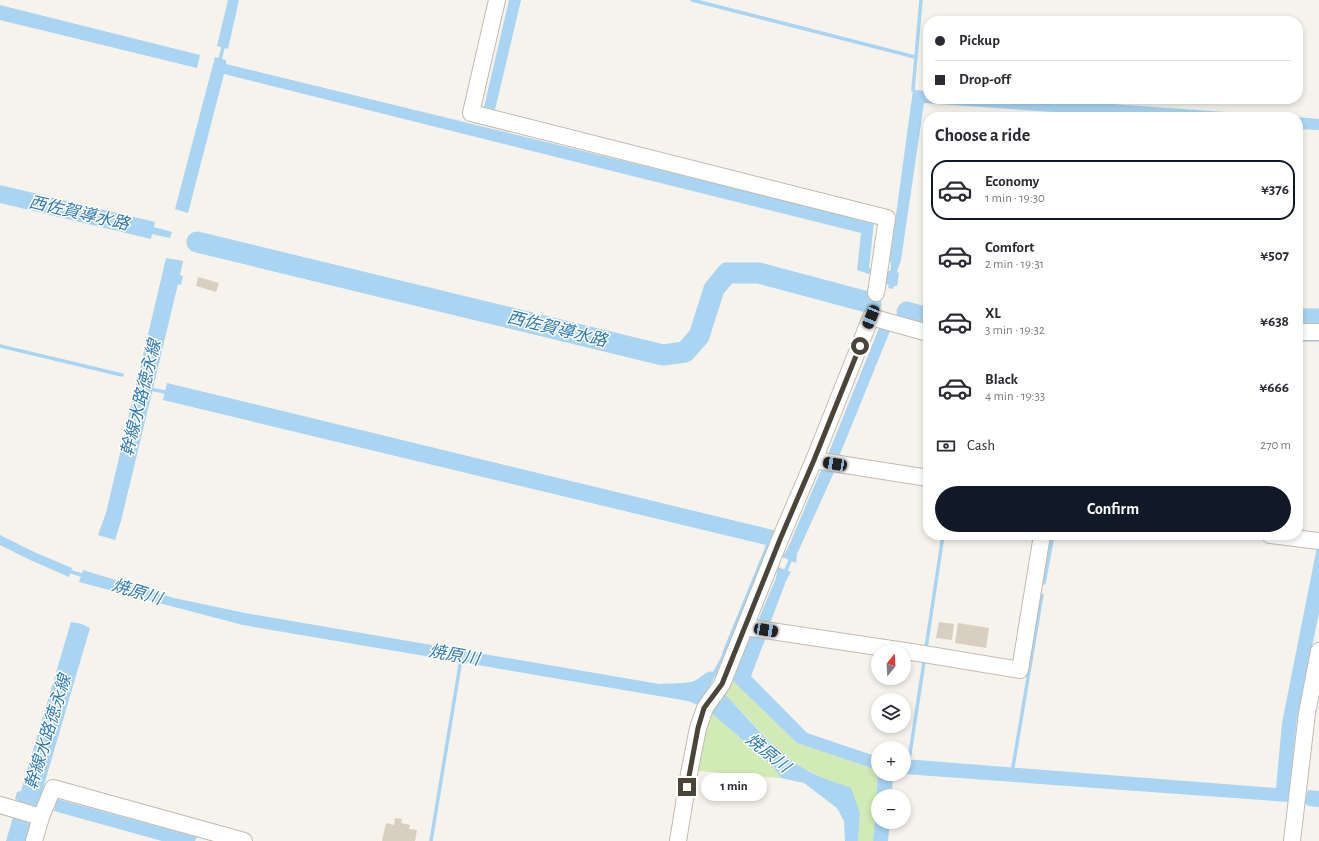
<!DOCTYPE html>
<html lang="en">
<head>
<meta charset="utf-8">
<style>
	:root { --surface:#fff; --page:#f2f2f3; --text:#2b2b33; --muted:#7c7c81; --line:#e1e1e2; --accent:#111827 }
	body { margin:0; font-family:"Alegreya Sans","Noto Sans JP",sans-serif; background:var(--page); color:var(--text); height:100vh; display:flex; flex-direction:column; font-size:15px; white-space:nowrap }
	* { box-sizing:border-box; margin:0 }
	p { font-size:13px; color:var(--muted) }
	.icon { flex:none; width:22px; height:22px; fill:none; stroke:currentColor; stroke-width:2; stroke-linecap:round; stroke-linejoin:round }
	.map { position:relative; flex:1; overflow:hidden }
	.sheet { position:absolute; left:923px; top:112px; width:380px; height:428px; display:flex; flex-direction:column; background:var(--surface); border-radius:16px; box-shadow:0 2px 6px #0003 }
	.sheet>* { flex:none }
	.banner { position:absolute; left:923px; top:16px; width:380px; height:88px; border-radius:16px; box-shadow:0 2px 6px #0003; display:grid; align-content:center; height:88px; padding:0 12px; background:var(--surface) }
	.needle { width:26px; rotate:18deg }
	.buttons { position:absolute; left:871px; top:645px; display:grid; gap:8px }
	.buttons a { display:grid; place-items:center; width:40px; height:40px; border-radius:50%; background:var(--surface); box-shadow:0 2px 6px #0003; font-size:20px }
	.end { position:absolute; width:18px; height:18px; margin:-9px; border:5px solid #4b4439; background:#fff; box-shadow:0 0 0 2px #fff }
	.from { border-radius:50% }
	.bubble { position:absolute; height:28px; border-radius:14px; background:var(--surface); box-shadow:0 2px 6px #0003; font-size:13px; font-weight:700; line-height:28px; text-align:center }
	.car { position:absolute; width:12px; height:24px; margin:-12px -6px; border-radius:5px; box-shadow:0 0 3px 1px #0007; background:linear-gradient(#222 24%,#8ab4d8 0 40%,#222 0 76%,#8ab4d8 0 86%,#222 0) }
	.banner b { display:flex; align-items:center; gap:14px; height:38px; font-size:15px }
	.banner b+b { border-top:1px solid var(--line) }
	.banner i { width:10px; height:10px; background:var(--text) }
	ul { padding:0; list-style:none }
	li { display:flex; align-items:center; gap:12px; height:60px; margin:0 8px 6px; padding:0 4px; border:2px solid transparent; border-radius:16px }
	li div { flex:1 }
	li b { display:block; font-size:15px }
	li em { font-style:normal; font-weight:700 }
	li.current { border-color:var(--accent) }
	li>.icon { width:36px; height:36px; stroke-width:1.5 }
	h2 { padding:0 12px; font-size:18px; line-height:48px }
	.pay { display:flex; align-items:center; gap:10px; height:44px; padding:0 12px; font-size:15px }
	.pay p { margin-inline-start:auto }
	.primary-button { display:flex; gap:8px; margin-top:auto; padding:8px 12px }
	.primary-button a { flex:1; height:46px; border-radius:24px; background:var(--accent); color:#fff; font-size:16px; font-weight:700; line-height:46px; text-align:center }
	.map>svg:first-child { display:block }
	.green { fill:#d2eab5 }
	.water { fill:#a9d4f2 }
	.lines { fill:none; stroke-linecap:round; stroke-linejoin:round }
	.stream { stroke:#a9d4f2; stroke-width:3.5 }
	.river { stroke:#a9d4f2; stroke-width:21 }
	.building { fill:#d8cfc1 }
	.minor-casing { stroke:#c2bbae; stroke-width:18 }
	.minor { stroke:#fff; stroke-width:16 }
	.route { stroke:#4b4439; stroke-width:5 }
	.labels { text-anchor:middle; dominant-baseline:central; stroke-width:3; stroke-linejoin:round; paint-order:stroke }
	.water-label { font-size:17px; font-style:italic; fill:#2e7ab2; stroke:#fff }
</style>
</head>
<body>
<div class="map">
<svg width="1319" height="841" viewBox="0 0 1319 841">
	<rect width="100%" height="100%" fill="#f6f3ec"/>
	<g class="green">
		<path d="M731,679L797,743L874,769L878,775L873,841H858L860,813L824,778L803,768L779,751L723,692Z"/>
		<path d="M710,712L773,766L781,778L697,771L703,729Z"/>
	</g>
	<g class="water">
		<path d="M228,0H239L228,49L217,46Z"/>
		<path d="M509,0H521L495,110L484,107Z"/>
		<path d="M0,5L200,55L197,68L0,20Z"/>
		<path d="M215,57L226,60V64L874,222L869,268L873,270L872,275L857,270L861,233L224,74L188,213L175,209Z"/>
		<path d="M913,90L928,91V99H1041L1296,117H1126L924,103L901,260L897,272L899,273L897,286H894L893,289L888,288L889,285L885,284L887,271H890L891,267L890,259Z"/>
		<path d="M1298,117L1319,119V130L1298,129Z"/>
		<path d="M0,185L155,222L154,227L172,232L170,238L152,234L151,239L0,203Z"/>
		<path d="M166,258L183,261L180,275L183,276L181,285L178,284L121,521L115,540L98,535L106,513Z"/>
		<path d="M879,328L890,331L838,459L827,457Z"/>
		<path d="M167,383L777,531L726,656L722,653L766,545L163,400Z"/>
		<path d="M822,468L835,470L797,554L796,563L782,557L787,550Z"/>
		<path d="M0,535L34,552L72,568L69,577L30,560L0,545Z"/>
		<path d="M1317,547L1319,548V613L1297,719L1288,802L904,774V759L1276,788L1282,723Z"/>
		<path d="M778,567L791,572L786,581L769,626L757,623L776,578Z"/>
		<path d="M83,570L174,598L245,613L659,684C668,683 687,684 694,681C703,678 706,668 717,673L707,690L708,696L701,706L688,701L243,625L79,582Z"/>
		<path d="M71,622L82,624L90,628L37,809L21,804L15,799L17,792L21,791Z"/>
		<path d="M751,634L766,637L751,676L807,733L878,757V774H893L892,796H878V822H890L888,841H873L878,775L874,769L797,743L731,679Z"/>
		<path d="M723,692C748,718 772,749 803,768C818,777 835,782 851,788L860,813L858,841H845L844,821L837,808L804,783L781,778L773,766L710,712Z"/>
		<path d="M1308,790L1319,791V807L1309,806L1304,803Z"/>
		<path d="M57,799L197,837L195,841H162L54,811Z"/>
		<path d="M13,817L31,824L26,841H6Z"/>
	</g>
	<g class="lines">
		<g class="stream">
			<path d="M692,0L915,57"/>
			<path d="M219,63L224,44"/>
			<path d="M913,90L921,0"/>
			<path d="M1298,340H1319"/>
			<path d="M0,346L122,375"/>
			<path d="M150,389L165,392"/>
			<path d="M68,571L85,576"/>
			<path d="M784,575L792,556"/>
			<path d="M1044,583L1053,535"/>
			<path d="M926,648L943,535"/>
			<path d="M715,672L724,655"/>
			<path d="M909,760L924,662"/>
			<path d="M1013,767L1042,595"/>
			<path d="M431,841L461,659"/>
		</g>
		<g class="river">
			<path d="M197,242L663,355L685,352L699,336L714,289L727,273H759L871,303"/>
			<path d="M907,312L928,318"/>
			<path d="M1298,319H1319"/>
		</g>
	</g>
	<g class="building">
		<path d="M198,277L219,283L216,292L196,286Z"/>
		<path d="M939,622L954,624L952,640L936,638Z"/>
		<path d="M958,623L989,628L986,648L955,643Z"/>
		<path d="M395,818L402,819L401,823L410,825L409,829L417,830L415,841H382L386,823L394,825Z"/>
	</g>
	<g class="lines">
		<defs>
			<g id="minor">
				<path d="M497,0L471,113L887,218L876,293"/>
				<path d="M1298,332H1319"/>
				<path d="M814,460L928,478"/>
				<path d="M1270,535L1319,541"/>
				<path d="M745,627L918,653L1020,670L1042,535"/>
				<path d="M0,805L41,817"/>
				<path d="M34,841L41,817L53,788L244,841"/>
				<path d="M678,841L689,774L698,728L705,708L722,684L781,537L814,460L871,317L928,333"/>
				<path d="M1292,841L1307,713L1319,651"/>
			</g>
		</defs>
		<use href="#minor" class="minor-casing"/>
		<use href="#minor" class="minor"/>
	</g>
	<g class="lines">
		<path class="route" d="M687,787L698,728L704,708L722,684L781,537L814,460L860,346"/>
	</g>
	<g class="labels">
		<g class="water-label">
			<text transform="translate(79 213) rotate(13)">西佐賀導水路</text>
			<text transform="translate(557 329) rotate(14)">西佐賀導水路</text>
			<text transform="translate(141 398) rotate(-76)">幹線水路徳永線</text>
			<text transform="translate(137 592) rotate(17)">焼原川</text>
			<text transform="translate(454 655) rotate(10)">焼原川</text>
			<text transform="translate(48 732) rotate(-73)">幹線水路徳永線</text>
			<text transform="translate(768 753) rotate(39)">焼原川</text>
		</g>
	</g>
</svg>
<div class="buttons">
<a><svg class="needle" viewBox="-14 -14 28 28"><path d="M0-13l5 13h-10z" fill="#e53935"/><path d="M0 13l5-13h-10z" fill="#7c7c81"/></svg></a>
<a><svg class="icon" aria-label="layers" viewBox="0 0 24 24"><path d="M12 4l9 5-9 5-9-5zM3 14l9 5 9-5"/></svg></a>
<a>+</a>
<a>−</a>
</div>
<i class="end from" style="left:860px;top:346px"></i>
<i class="end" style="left:687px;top:787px"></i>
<div class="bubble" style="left:701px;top:773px;width:66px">1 min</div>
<i class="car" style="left:871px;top:317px;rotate:202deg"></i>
<i class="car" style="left:835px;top:464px;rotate:279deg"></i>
<i class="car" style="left:766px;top:630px;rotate:99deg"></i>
<div class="banner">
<b><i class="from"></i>Pickup</b>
<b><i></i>Drop-off</b>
</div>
<section class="sheet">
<h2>Choose a ride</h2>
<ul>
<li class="current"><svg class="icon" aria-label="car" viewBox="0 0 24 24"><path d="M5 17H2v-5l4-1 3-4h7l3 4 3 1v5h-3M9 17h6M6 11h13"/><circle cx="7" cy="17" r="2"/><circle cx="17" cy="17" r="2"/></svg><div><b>Economy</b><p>1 min · 19:30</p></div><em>¥376</em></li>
<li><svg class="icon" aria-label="car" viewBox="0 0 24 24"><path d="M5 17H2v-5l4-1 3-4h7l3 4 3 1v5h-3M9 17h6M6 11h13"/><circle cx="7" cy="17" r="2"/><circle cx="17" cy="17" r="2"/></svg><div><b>Comfort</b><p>2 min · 19:31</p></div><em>¥507</em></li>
<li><svg class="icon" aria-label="car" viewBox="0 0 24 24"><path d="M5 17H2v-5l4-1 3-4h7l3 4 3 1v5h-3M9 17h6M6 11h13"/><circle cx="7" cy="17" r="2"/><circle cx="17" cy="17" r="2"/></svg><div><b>XL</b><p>3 min · 19:32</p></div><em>¥638</em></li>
<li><svg class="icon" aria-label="car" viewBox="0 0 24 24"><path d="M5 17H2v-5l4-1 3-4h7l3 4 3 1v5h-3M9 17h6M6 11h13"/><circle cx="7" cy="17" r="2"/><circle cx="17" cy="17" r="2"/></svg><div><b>Black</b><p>4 min · 19:33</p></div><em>¥666</em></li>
</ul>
<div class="pay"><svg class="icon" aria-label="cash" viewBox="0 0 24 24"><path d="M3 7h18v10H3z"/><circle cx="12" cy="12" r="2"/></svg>Cash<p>270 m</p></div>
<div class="primary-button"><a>Confirm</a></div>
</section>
</div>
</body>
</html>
